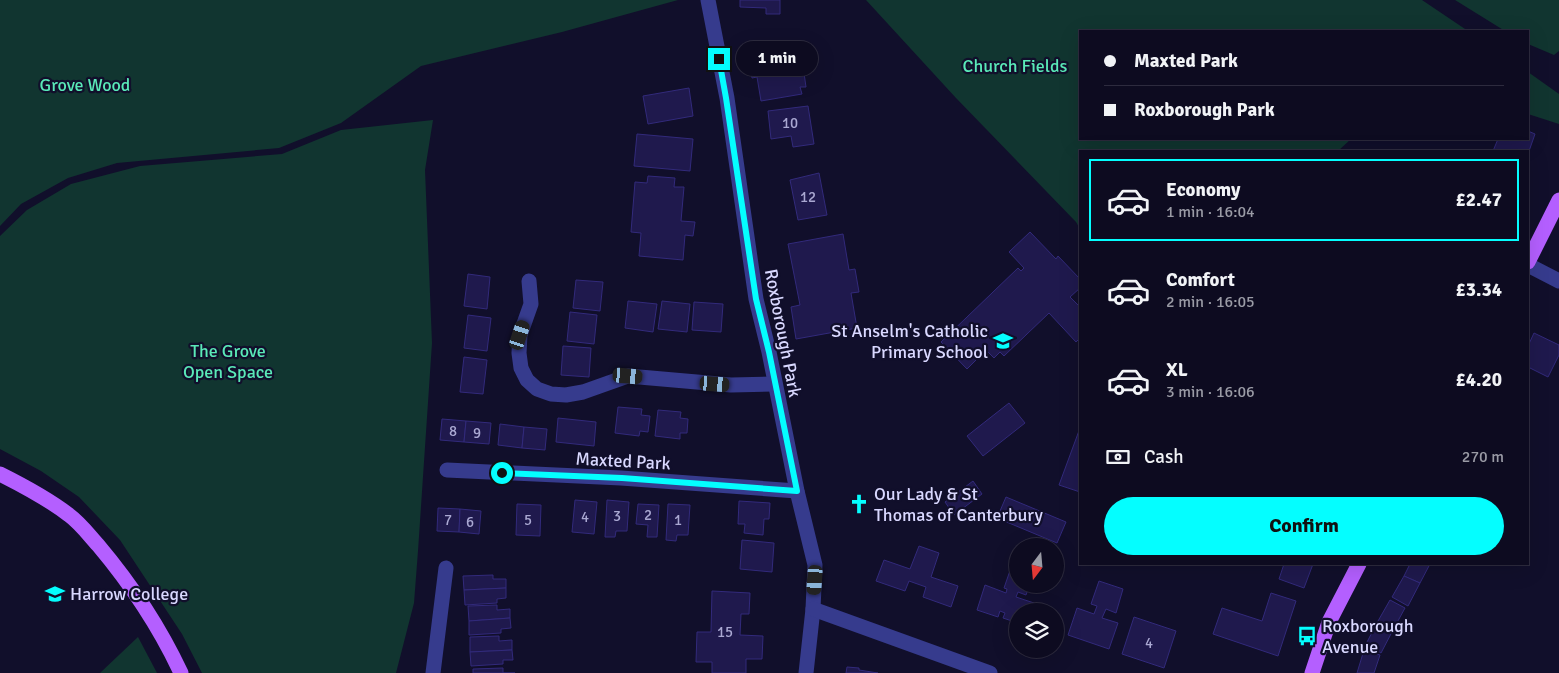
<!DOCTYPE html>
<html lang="en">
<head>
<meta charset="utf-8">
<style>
	:root { --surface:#0d0b20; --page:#161429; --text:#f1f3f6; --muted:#9a9ba5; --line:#2d2b3e; --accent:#04feff }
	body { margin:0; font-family:Signika,sans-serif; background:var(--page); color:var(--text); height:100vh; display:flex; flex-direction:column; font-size:19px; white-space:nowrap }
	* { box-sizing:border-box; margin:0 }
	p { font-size:16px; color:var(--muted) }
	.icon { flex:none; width:28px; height:28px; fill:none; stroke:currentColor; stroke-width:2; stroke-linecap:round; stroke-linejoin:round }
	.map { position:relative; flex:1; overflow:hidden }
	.drawer { position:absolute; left:1079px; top:150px; width:450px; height:415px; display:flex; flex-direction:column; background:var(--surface); border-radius:0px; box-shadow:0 5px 20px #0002,0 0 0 1px var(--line) }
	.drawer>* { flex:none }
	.hud { position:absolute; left:1079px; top:30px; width:450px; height:110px; border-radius:0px; box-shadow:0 5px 20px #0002,0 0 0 1px var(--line); display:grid; align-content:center; height:110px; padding:0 25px; background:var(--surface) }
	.needle { width:32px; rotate:196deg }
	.fabs { position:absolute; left:1009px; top:538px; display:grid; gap:10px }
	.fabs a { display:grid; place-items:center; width:55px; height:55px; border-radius:50%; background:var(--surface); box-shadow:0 5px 20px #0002,0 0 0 1px var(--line); font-size:25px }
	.end { position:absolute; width:22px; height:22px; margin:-11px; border:6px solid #04feff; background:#111; box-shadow:0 0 0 2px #111 }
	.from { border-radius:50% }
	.bubble { position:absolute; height:35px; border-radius:18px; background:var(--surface); box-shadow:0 5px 20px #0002,0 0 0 1px var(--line); font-size:16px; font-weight:800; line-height:35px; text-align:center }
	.car { position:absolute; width:15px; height:30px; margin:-15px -8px; border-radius:6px; box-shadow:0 0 4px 1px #0007; background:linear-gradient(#222 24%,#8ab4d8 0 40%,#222 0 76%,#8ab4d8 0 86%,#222 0) }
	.hud b { display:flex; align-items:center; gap:18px; height:48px; font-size:19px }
	.hud b+b { border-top:1px solid var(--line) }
	.hud i { width:12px; height:12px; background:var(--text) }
	ul { padding:9px 0 0; list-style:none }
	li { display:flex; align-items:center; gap:15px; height:82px; margin:0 10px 8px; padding:0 15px; border:2px solid transparent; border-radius:0px }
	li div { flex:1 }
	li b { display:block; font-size:19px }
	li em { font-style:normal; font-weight:800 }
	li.active { border-color:var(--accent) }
	li>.icon { width:45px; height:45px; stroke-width:1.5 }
	.pay { display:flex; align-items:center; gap:12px; height:55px; padding:0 25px; font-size:19px }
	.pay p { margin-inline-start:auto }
	.button { display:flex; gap:10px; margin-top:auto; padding:10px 25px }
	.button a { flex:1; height:58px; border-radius:30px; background:var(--accent); color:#111; font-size:20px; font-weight:800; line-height:58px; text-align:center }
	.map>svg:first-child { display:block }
	.green { fill:#113530 }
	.building { fill:#1f194d; stroke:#322a7b }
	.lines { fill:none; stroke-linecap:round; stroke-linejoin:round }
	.street { stroke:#363b8d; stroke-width:15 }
	.primary { stroke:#b45fff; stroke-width:15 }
	.route { stroke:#04feff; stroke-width:6 }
	.labels { text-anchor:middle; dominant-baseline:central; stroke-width:4.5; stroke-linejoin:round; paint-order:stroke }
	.number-label { font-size:15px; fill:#aaa8d2 }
	.park-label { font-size:18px; fill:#5ae9b8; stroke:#110f2b }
	.poi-label { font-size:18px; fill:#d9d8ff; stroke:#110f2b; text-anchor:start }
	.street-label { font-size:18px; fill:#d9d8ff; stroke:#110f2b }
</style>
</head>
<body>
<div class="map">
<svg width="1559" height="673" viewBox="0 0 1559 673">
	<rect width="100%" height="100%" fill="#110f2b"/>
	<g class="green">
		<path d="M0,0H678L562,32L421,66L341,123L279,148L117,163L68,178L21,204L0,226Z"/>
		<path d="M866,0H1422L1468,31H1080V139H1351L1338,151H1080V229L1076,222L956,98Z"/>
		<path d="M1455,0H1559V51L1554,55L1528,44V31H1505Z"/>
		<path d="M1528,72L1559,94V124L1528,114Z"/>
		<path d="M433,120L425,170L432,343L418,551L414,603L396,673H202L182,634L120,540L79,497L41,471L0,449V236L27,210L71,184L140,166L282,154L341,130Z"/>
		<path d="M138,637L157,673H100Z"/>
	</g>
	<g class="building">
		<path d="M740,0H780V14H766V8L740,7Z"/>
		<path d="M800,45L806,87H800L802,94L761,101L757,77L752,78L748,53Z"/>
		<path d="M689,88L693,116L648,124L643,96Z"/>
		<path d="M808,106L814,144L793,147L791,136L771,139L768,111Z"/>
		<path d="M1528,131L1535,134L1528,154V151H1493L1498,139H1528Z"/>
		<path d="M637,134L693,139L690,171L634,166Z"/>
		<path d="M819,173L827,215L798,220L790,180Z"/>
		<path d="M648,176L675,178L674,187H684L681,221L695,222L693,236L685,235L683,260L639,256L641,233L631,232L635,182L647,183Z"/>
		<path d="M1030,232L1056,259L1058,256L1080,279V288L1070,297L1080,307V338L1076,342L1049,313L1004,356L1000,352L994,358L986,350L967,369L941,342L1018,268L1021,271L1024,268L1009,252Z"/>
		<path d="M843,234L849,270L855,269L859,292L851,293L857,328L796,339L791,307L800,305L788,244Z"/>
		<path d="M468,274L490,277L487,309L464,306Z"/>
		<path d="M576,280L603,282L600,311L573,308Z"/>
		<path d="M628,301L657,304L653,332L625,328Z"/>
		<path d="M662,301L690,304L687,332L658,329Z"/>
		<path d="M694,302L723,304L721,332L692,330Z"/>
		<path d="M570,312L597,315L594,344L567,341Z"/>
		<path d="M468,315L491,318L487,351L464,348Z"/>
		<path d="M1534,333L1559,345V355L1548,377L1528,367V346Z"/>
		<path d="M563,346L591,348L589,377L561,375Z"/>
		<path d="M464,357L487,360L483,394L460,392Z"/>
		<path d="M1009,403L1025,423L983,456L967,436Z"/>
		<path d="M618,407L642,409L641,415L650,416L648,432L640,431L639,436L615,433Z"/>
		<path d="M658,410L681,412L680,418L688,419L687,433H680V439L655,436Z"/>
		<path d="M558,418L596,422L594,446L556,442Z"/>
		<path d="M442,419L466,421L464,442L440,440Z"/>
		<path d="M466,421L491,423L489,444L464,442Z"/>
		<path d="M500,424L524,427L522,448L498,445Z"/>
		<path d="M524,427L547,429L545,450L522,448Z"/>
		<path d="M1080,428V492L1059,485Z"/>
		<path d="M973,481L982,494L954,515L945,502Z"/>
		<path d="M1006,497L1066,522L1057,543L997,518Z"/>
		<path d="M575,500L597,502L594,534L572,532Z"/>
		<path d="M607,500L629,502L627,531H616L615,537H605Z"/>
		<path d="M739,501L770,503L769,519H764L763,535L744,533L745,524H738Z"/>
		<path d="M517,504L541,505L540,536L516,535Z"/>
		<path d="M638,504L659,505L657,537H647L648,525L636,524Z"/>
		<path d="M668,504L690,505L688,535H677L676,541L666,540Z"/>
		<path d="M438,508L460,509L459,532L437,531Z"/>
		<path d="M460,509L481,511L479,534L459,532Z"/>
		<path d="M742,540L774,543L772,572L740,569Z"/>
		<path d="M919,546L939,553L931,577L958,586L951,607L923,597L926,587L909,581L905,591L876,581L884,560L910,569Z"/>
		<path d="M1013,562L1018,564V584H1030L1026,595L1018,592L1016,597L1034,603L1031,611H1018V623L1003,618L1005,613L1000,611L998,617L977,610L985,585L1006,593L1007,589L1004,588Z"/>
		<path d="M1284,564H1313L1304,588L1279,579Z"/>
		<path d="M1410,564H1430L1420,583L1404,576Z"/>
		<path d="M493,575V579H506V588L464,590L463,576Z"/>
		<path d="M1404,576L1420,583L1408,606L1392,597Z"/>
		<path d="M1099,581L1123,589L1116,613L1106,609L1102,618L1118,623L1109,649L1068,635L1077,608L1094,614L1097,606L1091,604Z"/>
		<path d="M506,588V598L497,599V603L465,605L464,590Z"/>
		<path d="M712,591L750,593L749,614H741L740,635L763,636L762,659H746V673H712V662H696L697,632H711Z"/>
		<path d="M1271,593L1296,601L1278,656L1213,634L1222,608L1262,621Z"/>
		<path d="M1390,600L1405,608L1393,630L1378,621Z"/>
		<path d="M497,605V610L510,609V618L469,621L468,606Z"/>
		<path d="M1134,617L1176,631L1164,668L1122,654Z"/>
		<path d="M510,618L511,628L501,629V633L469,635V621Z"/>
		<path d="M1378,621L1393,630L1381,653L1366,644Z"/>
		<path d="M499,636V641L512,640V650L470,652V637Z"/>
		<path d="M512,650L513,660H503V664L471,666L470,652Z"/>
		<path d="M1364,650L1380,655L1374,673H1357Z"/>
		<path d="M847,667L859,668V670L878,673H846Z"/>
		<path d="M503,668V673H515H473V669Z"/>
	</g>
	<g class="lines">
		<g class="street">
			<path d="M708,0L727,98L756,299L769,352L797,491L815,565L813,609L806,673"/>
			<path d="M1528,265L1559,281"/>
			<path d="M529,281L531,304L520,335L519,353L521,368L527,380L537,389L551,394L566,395L583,392L628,376L731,385L774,384"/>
			<path d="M447,470L621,478L797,491"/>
			<path d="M813,609L990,673"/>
			<path d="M433,673L446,568"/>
		</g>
		<g class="primary">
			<path d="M1528,262L1559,200"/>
			<path d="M0,474C24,486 47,498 69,515C80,523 89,535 98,545C130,583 160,628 181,673"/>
			<path d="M1312,673L1329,622L1359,564"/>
		</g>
	</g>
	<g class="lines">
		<path class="route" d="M502,473L622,478L797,491L769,352L756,299L726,98L719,59"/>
	</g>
	<defs>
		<symbol id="school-bare" viewBox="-9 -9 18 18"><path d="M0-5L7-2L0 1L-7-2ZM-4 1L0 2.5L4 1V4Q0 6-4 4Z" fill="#04feff" stroke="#110f2b" stroke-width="2.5" paint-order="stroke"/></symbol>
		<symbol id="church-bare" viewBox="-9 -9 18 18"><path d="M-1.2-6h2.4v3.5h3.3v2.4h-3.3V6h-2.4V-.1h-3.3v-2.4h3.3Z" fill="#04feff" stroke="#110f2b" stroke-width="2.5" paint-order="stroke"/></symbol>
		<symbol id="university-bare" viewBox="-9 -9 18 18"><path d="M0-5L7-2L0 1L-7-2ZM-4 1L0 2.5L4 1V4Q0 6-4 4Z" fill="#04feff" stroke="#110f2b" stroke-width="2.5" paint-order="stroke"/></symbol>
		<symbol id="bus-bare" viewBox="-9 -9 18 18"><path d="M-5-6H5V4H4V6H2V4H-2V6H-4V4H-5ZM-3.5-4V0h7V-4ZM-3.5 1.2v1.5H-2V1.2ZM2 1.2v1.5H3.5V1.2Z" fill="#04feff" stroke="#110f2b" stroke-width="2.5" paint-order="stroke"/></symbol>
	</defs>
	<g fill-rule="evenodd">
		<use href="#school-bare" x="989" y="327" width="28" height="28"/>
		<use href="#church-bare" x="845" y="490" width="28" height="28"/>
		<use href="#university-bare" x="41" y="580" width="28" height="28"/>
		<use href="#bus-bare" x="1293" y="622" width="28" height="28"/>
	</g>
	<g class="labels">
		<g class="number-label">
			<text x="790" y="123">10</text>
			<text x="808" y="197">12</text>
			<text x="453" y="431">8</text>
			<text x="477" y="433">9</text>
			<text x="648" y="515">2</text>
			<text x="617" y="516">3</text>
			<text x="585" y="517">4</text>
			<text x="448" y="520">7</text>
			<text x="528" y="520">5</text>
			<text x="678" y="520">1</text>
			<text x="470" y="522">6</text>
			<text x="725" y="632">15</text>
			<text x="1149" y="643">4</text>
		</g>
		<g class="park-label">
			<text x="1015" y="66">Church Fields</text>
			<text x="85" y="85">Grove Wood</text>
			<text x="228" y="351">The Grove<tspan x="228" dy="21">Open Space</tspan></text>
		</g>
		<g class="poi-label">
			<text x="988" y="331" text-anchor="end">St Anselm's Catholic<tspan x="988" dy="21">Primary School</tspan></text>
			<text x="874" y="494">Our Lady &amp; St<tspan x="874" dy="21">Thomas of Canterbury</tspan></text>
			<text x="70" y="594">Harrow College</text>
			<text x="1322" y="626">Roxborough<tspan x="1322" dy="21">Avenue</tspan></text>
		</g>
		<g class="street-label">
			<text transform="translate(783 333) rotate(79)">Roxborough Park</text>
			<text transform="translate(623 461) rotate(3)">Maxted Park</text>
		</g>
	</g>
</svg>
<div class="fabs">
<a><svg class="needle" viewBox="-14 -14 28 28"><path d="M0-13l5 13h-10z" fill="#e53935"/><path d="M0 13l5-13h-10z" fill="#9a9ba5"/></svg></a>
<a><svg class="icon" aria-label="layers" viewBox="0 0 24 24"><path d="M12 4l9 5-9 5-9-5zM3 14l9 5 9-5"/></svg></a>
</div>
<i class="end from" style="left:502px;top:473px"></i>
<i class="end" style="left:719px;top:59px"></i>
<div class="bubble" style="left:736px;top:41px;width:82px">1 min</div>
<i class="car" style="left:520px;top:335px;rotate:18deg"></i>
<i class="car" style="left:628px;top:376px;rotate:95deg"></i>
<i class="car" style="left:715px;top:384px;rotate:94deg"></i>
<i class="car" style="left:815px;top:580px;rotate:184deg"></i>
<div class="hud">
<b><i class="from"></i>Maxted Park</b>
<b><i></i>Roxborough Park</b>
</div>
<section class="drawer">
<ul>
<li class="active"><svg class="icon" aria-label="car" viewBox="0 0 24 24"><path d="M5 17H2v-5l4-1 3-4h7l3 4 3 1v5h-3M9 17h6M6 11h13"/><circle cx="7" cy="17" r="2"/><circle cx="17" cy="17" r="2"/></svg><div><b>Economy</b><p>1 min · 16:04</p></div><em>£2.47</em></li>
<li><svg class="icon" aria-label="car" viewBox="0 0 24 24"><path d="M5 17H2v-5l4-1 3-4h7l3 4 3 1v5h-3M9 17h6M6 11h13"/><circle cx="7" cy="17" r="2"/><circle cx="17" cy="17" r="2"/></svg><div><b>Comfort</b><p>2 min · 16:05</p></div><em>£3.34</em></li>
<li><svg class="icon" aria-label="car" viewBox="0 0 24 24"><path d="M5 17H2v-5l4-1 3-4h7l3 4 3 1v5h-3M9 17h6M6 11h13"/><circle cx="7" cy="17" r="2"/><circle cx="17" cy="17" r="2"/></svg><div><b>XL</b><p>3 min · 16:06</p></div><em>£4.20</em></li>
</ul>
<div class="pay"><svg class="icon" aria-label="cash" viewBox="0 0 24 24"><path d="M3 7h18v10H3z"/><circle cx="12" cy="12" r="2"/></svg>Cash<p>270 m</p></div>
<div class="button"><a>Confirm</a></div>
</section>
</div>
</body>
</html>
